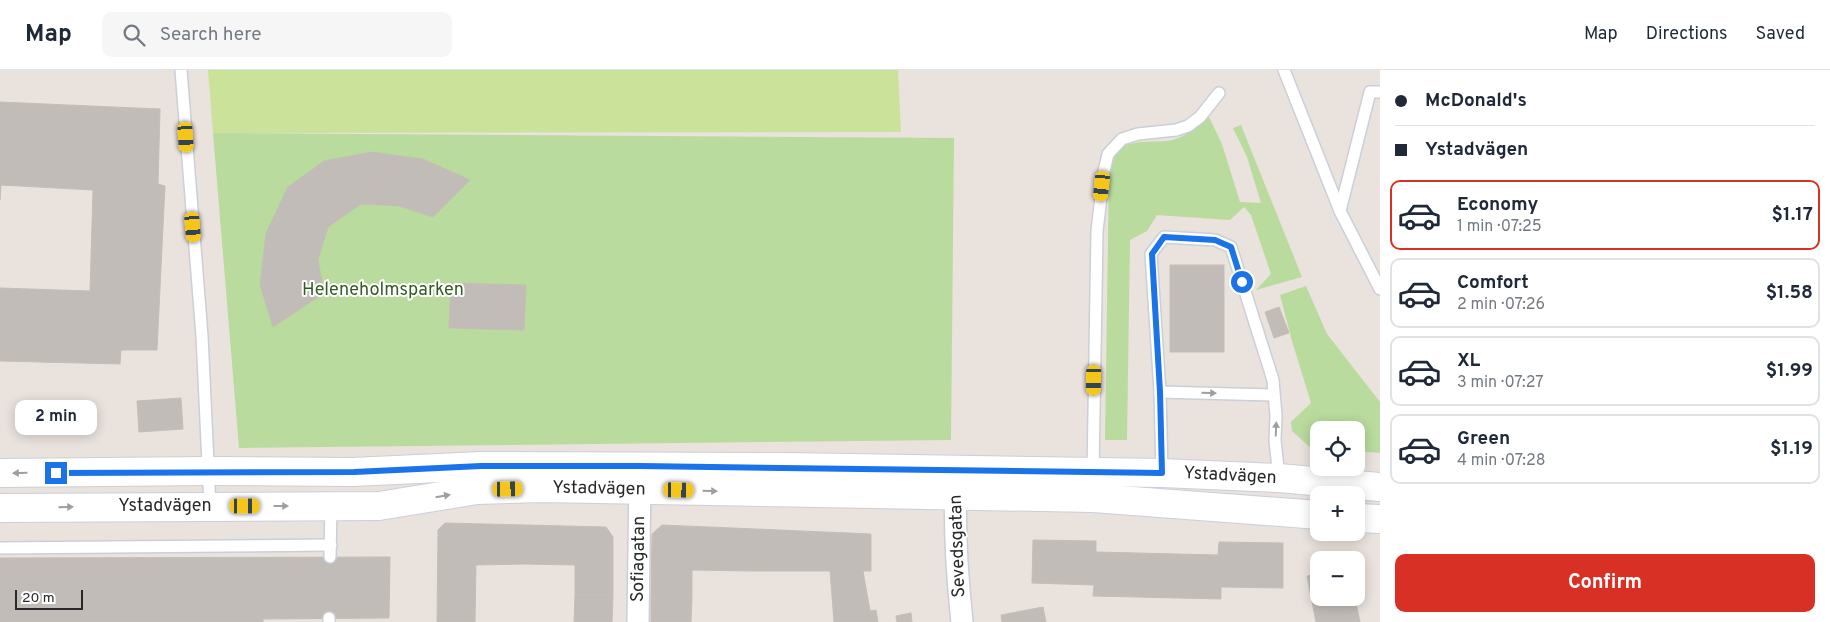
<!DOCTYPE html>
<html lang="en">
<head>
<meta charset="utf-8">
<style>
	:root { --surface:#fff; --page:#f6f6f7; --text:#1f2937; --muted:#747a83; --line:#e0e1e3; --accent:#d93025 }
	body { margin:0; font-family:Overpass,sans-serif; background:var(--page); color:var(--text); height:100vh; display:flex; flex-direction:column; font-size:19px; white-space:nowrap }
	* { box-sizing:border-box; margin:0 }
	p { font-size:16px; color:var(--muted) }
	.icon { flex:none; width:28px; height:28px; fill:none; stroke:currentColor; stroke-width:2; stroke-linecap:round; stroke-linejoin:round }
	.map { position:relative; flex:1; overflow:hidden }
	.side { display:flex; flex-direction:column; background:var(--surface); width:450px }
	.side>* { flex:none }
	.top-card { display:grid; align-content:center; height:110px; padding:0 15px; background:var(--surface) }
	.tools { position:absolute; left:1310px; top:351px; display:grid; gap:10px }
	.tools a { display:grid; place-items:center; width:55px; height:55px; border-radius:10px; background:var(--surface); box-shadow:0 2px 12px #0003; font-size:25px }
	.scale { position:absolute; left:15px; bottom:12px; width:68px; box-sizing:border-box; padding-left:5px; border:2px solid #292929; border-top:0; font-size:14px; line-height:18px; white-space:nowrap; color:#292929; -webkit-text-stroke:4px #fff; paint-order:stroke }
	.end { position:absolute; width:22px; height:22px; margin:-11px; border:6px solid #1a73e8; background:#fff; box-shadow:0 0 0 2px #fff }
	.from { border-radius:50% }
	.bubble { position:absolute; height:35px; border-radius:10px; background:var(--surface); box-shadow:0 2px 12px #0003; font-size:16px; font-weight:700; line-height:35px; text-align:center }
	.car { position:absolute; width:15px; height:30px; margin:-15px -8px; border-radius:6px; box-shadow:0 0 4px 1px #0007; background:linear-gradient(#f5c518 24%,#345 0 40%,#f5c518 0 76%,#345 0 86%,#f5c518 0) }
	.top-card b { display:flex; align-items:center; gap:18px; height:48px; font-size:19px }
	.top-card b+b { border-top:1px solid var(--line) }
	.top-card i { width:12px; height:12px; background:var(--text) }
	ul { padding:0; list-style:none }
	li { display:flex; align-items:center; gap:15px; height:70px; margin:0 10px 8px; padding:0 5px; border:2px solid var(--line); border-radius:10px }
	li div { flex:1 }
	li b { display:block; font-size:19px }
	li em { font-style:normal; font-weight:700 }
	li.active { border-color:var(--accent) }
	li>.icon { width:45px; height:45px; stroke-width:1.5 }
	.primary-button { display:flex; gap:10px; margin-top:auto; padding:10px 15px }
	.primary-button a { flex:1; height:58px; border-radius:10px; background:var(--accent); color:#fff; font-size:20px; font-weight:700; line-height:58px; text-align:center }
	header { display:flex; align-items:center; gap:30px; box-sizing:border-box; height:70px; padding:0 25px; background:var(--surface); border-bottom:1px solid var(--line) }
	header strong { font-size:24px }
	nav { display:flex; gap:28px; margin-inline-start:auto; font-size:18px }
	.search { width:350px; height:45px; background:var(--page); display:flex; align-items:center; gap:12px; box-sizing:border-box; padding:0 18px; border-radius:10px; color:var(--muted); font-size:19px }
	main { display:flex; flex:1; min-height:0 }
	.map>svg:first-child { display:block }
	.green { fill:#b9db9d }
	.pitch { fill:#cbe29a }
	.building { fill:#c2bcb8; stroke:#c5beb6 }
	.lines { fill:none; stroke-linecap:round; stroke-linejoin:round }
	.lane-casing { stroke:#cacfd9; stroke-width:14 }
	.street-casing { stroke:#cacfd9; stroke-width:24 }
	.secondary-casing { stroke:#cacfd9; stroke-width:30 }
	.lane { stroke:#fff; stroke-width:11 }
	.street { stroke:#fff; stroke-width:21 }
	.secondary { stroke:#fff; stroke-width:28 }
	.oneway { fill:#9f9f9f }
	.route { stroke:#1a73e8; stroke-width:6 }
	.labels { text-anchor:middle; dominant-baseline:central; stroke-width:4; stroke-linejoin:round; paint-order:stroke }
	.park-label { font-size:18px; fill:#345e20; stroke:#fff }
	.street-label { font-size:18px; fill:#292929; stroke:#fff }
</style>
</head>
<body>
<header>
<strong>Map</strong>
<div class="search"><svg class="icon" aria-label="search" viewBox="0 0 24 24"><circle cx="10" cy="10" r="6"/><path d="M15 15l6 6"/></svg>Search here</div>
<nav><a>Map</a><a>Directions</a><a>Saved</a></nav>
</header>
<main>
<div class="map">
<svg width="1380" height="552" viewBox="0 0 1380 552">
	<rect width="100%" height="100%" fill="#eae2dc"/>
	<g class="green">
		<path d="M1209,47L1222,74L1240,132L1261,133L1247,87L1233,58L1241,55L1302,207L1256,220L1271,204L1251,145L1244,137L1230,150L1157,145L1147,161L1130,170L1127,370H1105L1109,101C1111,96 1111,87 1115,83C1129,67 1154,74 1172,70C1186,67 1198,56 1209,47Z"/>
		<path d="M213,63L954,68L951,370L239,378Z"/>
		<path d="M1306,216L1327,264L1380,332V383L1356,381V360H1319V379H1312L1292,361L1291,352L1311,333L1292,271L1280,225Z"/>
	</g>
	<path class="pitch" d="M208,0H898L901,62L213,63Z"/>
	<g class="building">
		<path d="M0,32L160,39L158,114L165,116L157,280H121L120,294L0,291V218L90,221L93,120L1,115L0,130Z"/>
		<path d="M371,82L423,89L470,110L433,147L400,136L361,134L328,157L318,190L324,223L273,257L260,215L266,163L288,117L324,91Z"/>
		<rect x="1170" y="195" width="54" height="87"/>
		<path d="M451,213L526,215L524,260L449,258Z"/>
		<path d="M1279,237L1289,263L1274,268L1265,242Z"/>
		<path d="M181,328L183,359L139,362L137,331Z"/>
		<path d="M445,453L526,455L525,494L476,495L475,552H437L438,460Z"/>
		<path d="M526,455L606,457L613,467V525H575V495L525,494Z"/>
		<path d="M662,455L756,459L753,501L692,500V528H651L652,464Z"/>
		<path d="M756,459L871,464V501H863L870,541L876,540L878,552H834L830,501H753Z"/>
		<path d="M1033,470L1096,471V482L1218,485L1219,472L1283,473V518L1221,517V529L1093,526L1094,515L1032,513Z"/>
		<path d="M390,487L389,548L263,549V552H0V488Z"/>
		<path d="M1319,504V528H1355L1360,552H1316L1307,506Z"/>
		<path d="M575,525H613L612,552H574Z"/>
		<path d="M651,528H692L691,552H651Z"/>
		<path d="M1043,537L1046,552H1002L1001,545Z"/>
		<path d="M911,543L912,552H897L896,546Z"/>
	</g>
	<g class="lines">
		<defs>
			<g id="lane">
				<path d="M181,0L202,266L210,436"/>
				<path d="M1284,0L1340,141L1380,219"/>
				<path d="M1340,141L1370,22H1380"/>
				<path d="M1160,322L1274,325"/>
				<path d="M1093,403L1097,161L1104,101L1108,84L1122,69L1138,64L1176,60L1188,56L1200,47L1219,23"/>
				<path d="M1162,403L1160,322L1151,184L1164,167L1215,170L1231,177L1273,310L1276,346L1275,370L1279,408"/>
				<path d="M0,478L331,475"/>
				<path d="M330,487L331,435"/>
				<path d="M329,552V548"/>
			</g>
			<g id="street">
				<path d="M956,410C954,457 957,505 962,552"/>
				<path d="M638,552L640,406"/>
			</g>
			<g id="secondary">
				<path d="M0,403L209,401L353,402L481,396L788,397L1162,403L1279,408L1380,417"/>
				<path d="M0,438L379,436L477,420L540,418L1093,428L1319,445"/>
				<path d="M1356,448L1380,449"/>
			</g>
		</defs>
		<use href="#lane" class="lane-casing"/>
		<use href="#street" class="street-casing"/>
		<use href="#secondary" class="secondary-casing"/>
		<use href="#lane" class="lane"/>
		<use href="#street" class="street"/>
		<use href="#secondary" class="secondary"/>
	</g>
	<defs><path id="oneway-solid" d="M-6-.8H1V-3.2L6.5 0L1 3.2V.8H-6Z" transform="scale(1.25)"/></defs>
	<g class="oneway">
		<use href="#oneway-solid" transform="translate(1209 323) rotate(2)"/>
		<use href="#oneway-solid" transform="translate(1276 359) rotate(-88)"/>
		<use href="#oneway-solid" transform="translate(20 403) rotate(179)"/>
		<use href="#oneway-solid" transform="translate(710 421) rotate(1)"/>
		<use href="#oneway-solid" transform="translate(443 426) rotate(-10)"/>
		<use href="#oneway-solid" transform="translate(281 436)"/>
		<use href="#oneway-solid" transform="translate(66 437) rotate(-1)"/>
	</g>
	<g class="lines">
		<path class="route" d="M56,403L354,402L481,396H640L1162,403L1160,322L1152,184L1164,167L1215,170L1231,177L1242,212"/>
	</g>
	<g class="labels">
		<g class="park-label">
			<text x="383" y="220">Heleneholmsparken</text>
		</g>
		<g class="street-label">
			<text transform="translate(1230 406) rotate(3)">Ystadvägen</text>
			<text transform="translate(599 419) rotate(1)">Ystadvägen</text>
			<text x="165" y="436">Ystadvägen</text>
			<text transform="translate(958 476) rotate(-92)">Sevedsgatan</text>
			<text transform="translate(639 489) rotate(-89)">Sofiagatan</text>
		</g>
	</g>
</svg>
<div class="tools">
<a><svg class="icon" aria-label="locate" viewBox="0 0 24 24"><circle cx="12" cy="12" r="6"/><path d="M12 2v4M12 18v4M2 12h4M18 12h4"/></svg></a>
<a>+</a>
<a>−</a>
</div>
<div class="scale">20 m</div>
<i class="end from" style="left:1242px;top:212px"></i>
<i class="end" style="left:56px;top:403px"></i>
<div class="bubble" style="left:15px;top:330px;width:82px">2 min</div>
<i class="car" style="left:186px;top:67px;rotate:176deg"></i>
<i class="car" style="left:1102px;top:116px;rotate:186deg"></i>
<i class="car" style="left:193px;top:157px;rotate:175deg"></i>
<i class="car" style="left:1094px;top:310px;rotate:181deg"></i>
<i class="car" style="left:508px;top:419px;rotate:89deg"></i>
<i class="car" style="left:679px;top:420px;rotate:91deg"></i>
<i class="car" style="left:245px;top:436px;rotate:90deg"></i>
</div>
<section class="side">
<div class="top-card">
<b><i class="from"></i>McDonald's</b>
<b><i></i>Ystadvägen</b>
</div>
<ul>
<li class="active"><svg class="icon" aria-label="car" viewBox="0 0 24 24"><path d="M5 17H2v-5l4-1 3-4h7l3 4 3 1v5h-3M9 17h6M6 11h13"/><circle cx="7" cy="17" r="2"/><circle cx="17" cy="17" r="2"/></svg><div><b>Economy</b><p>1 min · 07:25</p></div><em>$1.17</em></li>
<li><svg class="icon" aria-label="car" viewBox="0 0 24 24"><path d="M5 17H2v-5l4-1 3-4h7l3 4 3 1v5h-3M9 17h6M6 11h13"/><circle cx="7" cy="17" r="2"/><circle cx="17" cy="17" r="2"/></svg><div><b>Comfort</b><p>2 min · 07:26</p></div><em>$1.58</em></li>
<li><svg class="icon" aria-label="car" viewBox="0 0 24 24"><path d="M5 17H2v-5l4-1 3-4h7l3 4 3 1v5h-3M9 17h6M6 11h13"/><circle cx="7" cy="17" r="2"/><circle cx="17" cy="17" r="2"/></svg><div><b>XL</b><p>3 min · 07:27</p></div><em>$1.99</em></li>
<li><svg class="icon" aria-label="car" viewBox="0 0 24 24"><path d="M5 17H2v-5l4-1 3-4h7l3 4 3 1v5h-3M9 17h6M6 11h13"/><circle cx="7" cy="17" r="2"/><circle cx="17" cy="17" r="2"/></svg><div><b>Green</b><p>4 min · 07:28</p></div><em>$1.19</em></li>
</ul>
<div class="primary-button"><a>Confirm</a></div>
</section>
</main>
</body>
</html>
